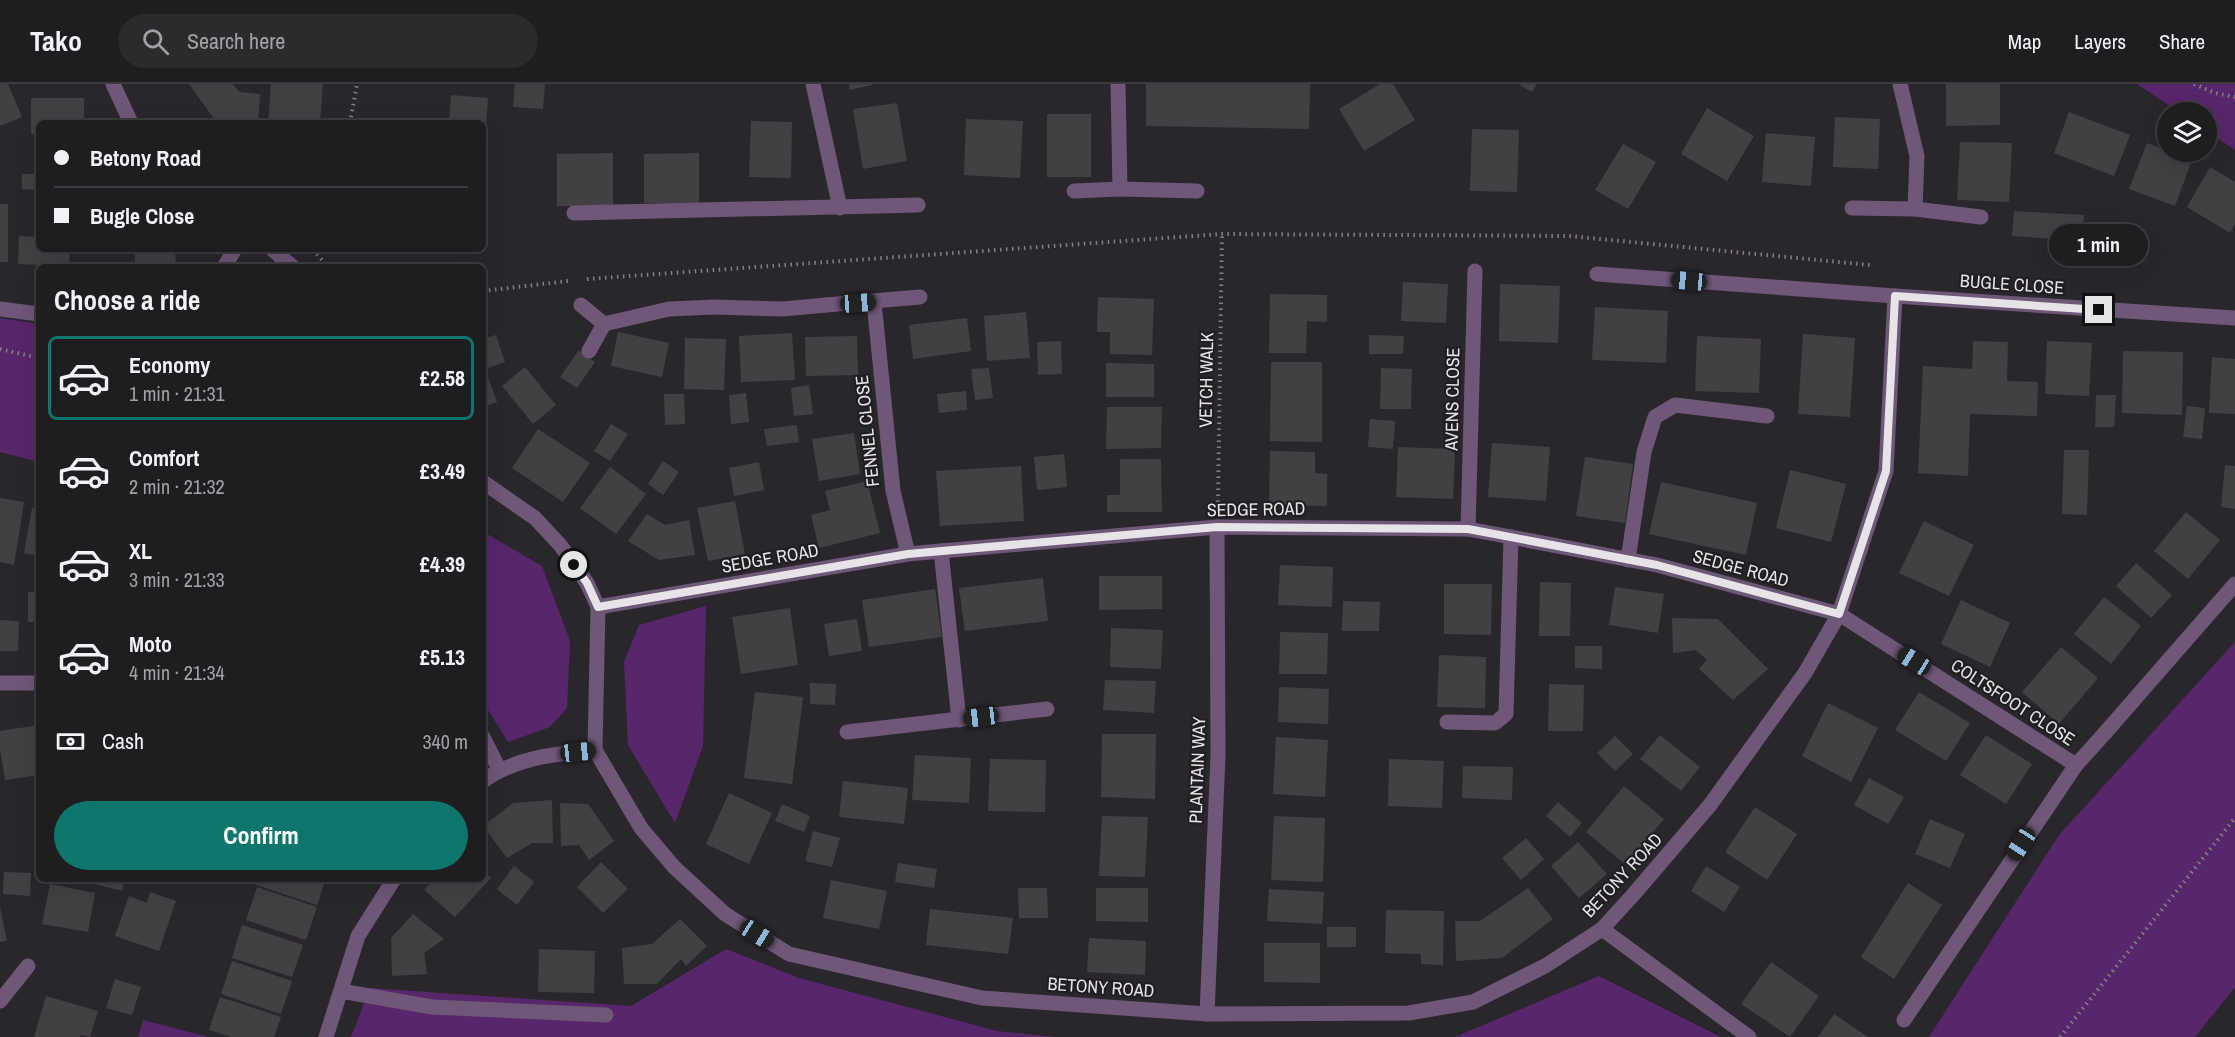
<!DOCTYPE html>
<html lang="en">
<head>
<meta charset="utf-8">
<style>
	:root { --surface:#201d21; --page:#2d2a2e; --text:#f1f3f6; --muted:#a2a2a5; --line:#3d3b3f; --accent:#0f766e }
	body { margin:0; font-family:"Archivo Narrow",sans-serif; background:var(--page); color:var(--text); height:100vh; display:flex; flex-direction:column; font-size:22px; white-space:nowrap }
	* { box-sizing:border-box; margin:0 }
	p { font-size:20px; color:var(--muted) }
	.icon { flex:none; width:33px; height:33px; fill:none; stroke:currentColor; stroke-width:2; stroke-linecap:round; stroke-linejoin:round }
	.map { position:relative; flex:1; overflow:hidden }
	.drawer { position:absolute; left:36px; top:180px; width:450px; height:618px; display:flex; flex-direction:column; background:var(--surface); border-radius:9px; box-shadow:0 6px 24px #0002,0 0 0 2px var(--line) }
	.drawer>* { flex:none }
	.guide { position:absolute; left:36px; top:36px; width:450px; height:132px; border-radius:9px; box-shadow:0 6px 24px #0002,0 0 0 2px var(--line); display:grid; align-content:center; height:132px; padding:0 18px; background:var(--surface) }
	.fabs { position:absolute; left:2157px; top:18px; display:grid; gap:12px }
	.fabs a { display:grid; place-items:center; width:60px; height:60px; border-radius:50%; background:var(--surface); box-shadow:0 6px 24px #0002,0 0 0 2px var(--line); font-size:30px }
	.end { position:absolute; width:27px; height:27px; margin:-14px; border:8px solid #e6e4e7; background:#111; box-shadow:0 0 0 3px #111 }
	.from { border-radius:50% }
	.bubble { position:absolute; height:42px; border-radius:21px; background:var(--surface); box-shadow:0 6px 24px #0002,0 0 0 2px var(--line); font-size:20px; font-weight:800; line-height:42px; text-align:center }
	.car { position:absolute; width:18px; height:36px; margin:-18px -9px; border-radius:8px; box-shadow:0 0 4px 2px #0007; background:linear-gradient(#222 24%,#8ab4d8 0 40%,#222 0 76%,#8ab4d8 0 86%,#222 0) }
	.guide b { display:flex; align-items:center; gap:21px; height:57px; font-size:22px }
	.guide b+b { border-top:2px solid var(--line) }
	.guide i { width:15px; height:15px; background:var(--text) }
	ul { padding:0; list-style:none }
	li { display:flex; align-items:center; gap:18px; height:84px; margin:0 12px 9px; padding:0 6px; border:3px solid transparent; border-radius:9px }
	li div { flex:1 }
	li b { display:block; font-size:22px }
	li em { font-style:normal; font-weight:800 }
	li.selected { border-color:var(--accent) }
	li>.icon { width:54px; height:54px; stroke-width:1.5 }
	h2 { padding:0 18px; font-size:27px; line-height:72px }
	.pay { display:flex; align-items:center; gap:15px; height:66px; padding:0 18px; font-size:22px }
	.pay p { margin-inline-start:auto }
	.cta { display:flex; gap:12px; margin-top:auto; padding:12px 18px }
	.cta a { flex:1; height:69px; border-radius:36px; background:var(--accent); color:#fff; font-size:24px; font-weight:800; line-height:69px; text-align:center }
	header { display:flex; align-items:center; gap:36px; box-sizing:border-box; height:84px; padding:0 30px; background:var(--surface); border-bottom:2px solid var(--line) }
	header strong { font-size:28px }
	nav { display:flex; gap:33px; margin-inline-start:auto; font-size:21px }
	.search { width:420px; height:54px; background:var(--page); display:flex; align-items:center; gap:15px; box-sizing:border-box; padding:0 21px; border-radius:33px; color:var(--muted); font-size:22px }
	.map>svg:first-child { display:block }
	.green { fill:#58266b }
	.building { fill:#434044 }
	.lines { fill:none; stroke-linecap:round; stroke-linejoin:round }
	.path { stroke:#848185; stroke-width:4; stroke-dasharray:1.5 4.5; stroke-linecap:butt }
	.lane { stroke:#6e5777; stroke-width:15 }
	.street { stroke:#6e5777; stroke-width:15 }
	.route { stroke:#e6e4e7; stroke-width:8 }
	.labels { text-anchor:middle; dominant-baseline:central; stroke-width:4.5; stroke-linejoin:round; paint-order:stroke }
	.street-label { font-size:18px; fill:#e6e4e7; stroke:#211e22 }
</style>
</head>
<body>
<header>
<strong>Tako</strong>
<div class="search"><svg class="icon" aria-label="search" viewBox="0 0 24 24"><circle cx="10" cy="10" r="6"/><path d="M15 15l6 6"/></svg>Search here</div>
<nav><a>Map</a><a>Layers</a><a>Share</a></nav>
</header>
<div class="map">
<svg width="2235" height="953" viewBox="0 0 2235 953">
	<rect width="100%" height="100%" fill="#2a272c"/>
	<g class="green">
		<path d="M2137,0H2235V66L2207,47L2206,28H2179Z"/>
		<path d="M0,234L39,240V378L0,368Z"/>
		<path d="M483,445L487,450L542,482L570,557L567,624L550,643L508,658L483,618Z"/>
		<path d="M706,522L703,662L675,739L628,661L624,578L639,541Z"/>
		<path d="M2235,558V903L2195,953H1929L2059,751Z"/>
		<path d="M726,865L799,894L997,947L1055,953H351L370,904L631,922Z"/>
		<path d="M1599,892L1721,953H1455Z"/>
		<path d="M143,936L208,953H138Z"/>
	</g>
	<g class="building">
		<path d="M0,0H8L22,33L0,42Z"/>
		<path d="M189,0H233L239,8L260,10L258,39H217Z"/>
		<path d="M271,0H323L320,39H268Z"/>
		<path d="M515,0H545L543,25L513,23Z"/>
		<path d="M849,0H872V1L850,6Z"/>
		<path d="M1146,0H1310L1309,45L1146,42Z"/>
		<path d="M1380,0H1393L1415,36L1364,67L1339,25Z"/>
		<path d="M1518,0H1537L1532,8Z"/>
		<path d="M1946,0H2000V41L1946,42Z"/>
		<path d="M451,11L488,14L485,55H483V39H449Z"/>
		<path d="M31,14H84V39H39V50H31Z"/>
		<path d="M897,19L907,77L863,85L853,25Z"/>
		<path d="M1707,24L1754,52L1727,97L1681,70Z"/>
		<path d="M2069,28L2130,51L2114,92L2054,69Z"/>
		<rect x="1047" y="30" width="44" height="63"/>
		<path d="M1835,33L1880,35L1878,85L1833,83Z"/>
		<path d="M966,35L1023,37L1020,94L964,91Z"/>
		<path d="M751,37L792,38L791,94L749,93Z"/>
		<path d="M1472,45L1519,46L1517,108L1470,107Z"/>
		<path d="M1766,49L1815,53L1811,102L1762,98Z"/>
		<path d="M1960,58L2012,59L2009,118L1957,116Z"/>
		<path d="M2147,59L2192,76L2175,122L2129,105Z"/>
		<path d="M1623,60L1656,78L1628,125L1595,106Z"/>
		<path d="M613,69V122H557V70Z"/>
		<path d="M699,69V119H644V70Z"/>
		<path d="M2210,83L2235,98V140L2230,149L2187,123Z"/>
		<path d="M22,90H39V106L22,105Z"/>
		<rect x="0" y="120" width="8" height="58"/>
		<path d="M2014,127L2084,131L2082,157L2012,152Z"/>
		<path d="M19,152L39,153V165H70L69,182L18,180Z"/>
		<path d="M135,165H175L176,183H135Z"/>
		<path d="M1403,198L1448,200L1446,239L1401,237Z"/>
		<path d="M1500,200L1560,202L1558,259L1499,257Z"/>
		<path d="M1270,210L1327,211V238L1307,237L1306,269H1269Z"/>
		<path d="M1098,213L1154,215L1152,271L1110,270V248H1097Z"/>
		<path d="M1595,223L1668,227L1666,279L1592,276Z"/>
		<path d="M1026,228L1030,274L987,277L984,232Z"/>
		<path d="M967,234L971,267L913,275L909,241Z"/>
		<path d="M618,248L669,259L662,293L611,282Z"/>
		<path d="M792,249L795,296L741,298L739,252Z"/>
		<path d="M1803,250L1855,254L1850,333L1798,330Z"/>
		<path d="M496,251L505,278L485,285L497,318L483,323V255Z"/>
		<path d="M1369,251L1404,252L1403,270H1369Z"/>
		<path d="M857,252L858,291L806,292L805,253Z"/>
		<path d="M1697,252L1761,255L1759,309L1695,307Z"/>
		<path d="M685,254L726,255L724,306L684,305Z"/>
		<path d="M1061,257L1062,290L1038,291L1037,258Z"/>
		<path d="M1973,257L2008,258L2007,297L2038,298L2037,332L1970,330L1968,392L1918,389L1923,282L1972,285Z"/>
		<path d="M2047,257L2092,259L2089,312L2045,310Z"/>
		<path d="M579,266L595,278L577,304L560,293Z"/>
		<path d="M2123,267L2183,268L2182,331L2122,329Z"/>
		<path d="M2212,273L2235,275V330L2209,329Z"/>
		<path d="M1271,278H1322V358L1270,357Z"/>
		<path d="M1106,279L1154,280V313H1106Z"/>
		<path d="M525,283L556,321L533,340L502,302Z"/>
		<path d="M989,284L993,314L975,316L971,285Z"/>
		<path d="M1381,284L1412,285L1411,325H1380Z"/>
		<path d="M809,301L813,330L794,332L791,304Z"/>
		<path d="M966,307L967,326L939,329L937,310Z"/>
		<path d="M746,309L749,338L731,340L729,311Z"/>
		<path d="M664,310H684L685,340L665,341Z"/>
		<path d="M2096,311H2116L2114,343H2095Z"/>
		<path d="M2187,322L2205,324L2202,355L2183,353Z"/>
		<path d="M1107,323H1162L1161,364L1106,365Z"/>
		<path d="M1370,335L1395,337L1393,365L1368,363Z"/>
		<path d="M611,340L628,350L610,377L594,367Z"/>
		<path d="M797,341L799,358L767,362L764,345Z"/>
		<path d="M538,345L590,379L563,418L512,384Z"/>
		<path d="M854,349L860,390L819,397L812,355Z"/>
		<path d="M1492,359L1550,363L1546,417L1488,413Z"/>
		<path d="M1398,363L1455,365L1453,415L1396,413Z"/>
		<path d="M2064,366H2089L2087,431L2062,430Z"/>
		<path d="M1270,367L1315,368V389L1327,390V422L1269,421Z"/>
		<path d="M1064,370L1067,403L1037,406L1034,373Z"/>
		<path d="M1585,373L1633,380L1625,439L1576,432Z"/>
		<path d="M1120,375H1161L1162,428H1107V411H1120Z"/>
		<path d="M663,377L679,388L663,411L648,400Z"/>
		<path d="M759,378L764,406L734,412L729,384Z"/>
		<path d="M2225,381L2235,382V425L2221,423Z"/>
		<path d="M1021,382L1024,437L940,442L936,387Z"/>
		<path d="M610,383L646,410L616,450L580,424Z"/>
		<path d="M1790,386L1846,400L1831,458L1776,444Z"/>
		<path d="M867,397L880,449L819,464L811,431L830,426L825,407Z"/>
		<path d="M1661,398L1757,419L1746,471L1649,450Z"/>
		<path d="M0,414L24,418L14,481L0,478Z"/>
		<path d="M735,417L745,470L708,477L697,424Z"/>
		<path d="M32,424L39,425V472L24,469Z"/>
		<path d="M2186,428L2220,456L2188,495L2154,467Z"/>
		<path d="M647,430L665,441L689,436L695,471L659,476L628,457Z"/>
		<path d="M1924,437L1974,461L1949,512L1899,489Z"/>
		<path d="M2136,479L2172,511L2151,534L2116,502Z"/>
		<path d="M1280,481L1333,483L1332,523L1278,521Z"/>
		<path d="M1099,492H1162V525L1099,526Z"/>
		<path d="M1043,494L1048,537L965,547L959,504Z"/>
		<path d="M1540,498L1571,499L1570,552H1539Z"/>
		<path d="M1444,500H1492L1491,551L1444,550Z"/>
		<path d="M1615,503L1664,510L1658,549L1609,541Z"/>
		<path d="M935,505L942,553L869,563L862,516Z"/>
		<rect x="28" y="508" width="11" height="30"/>
		<path d="M2104,513L2141,542L2111,580L2074,550Z"/>
		<path d="M1961,516L2010,539L1990,583L1941,560Z"/>
		<path d="M1343,517L1380,518L1379,547H1342Z"/>
		<path d="M790,524L798,581L741,590L732,533Z"/>
		<path d="M1672,534L1718,535L1768,585L1733,616L1699,585L1707,576L1696,566L1673,569Z"/>
		<path d="M857,535L862,567L829,572L824,540Z"/>
		<path d="M0,536L19,537L18,567H0Z"/>
		<path d="M1111,544L1163,546L1161,585L1110,583Z"/>
		<path d="M1280,548L1328,549L1327,590H1279Z"/>
		<path d="M1575,562H1602V585L1575,584Z"/>
		<path d="M2061,563L2098,594L2059,640L2022,608Z"/>
		<path d="M1439,571L1486,573L1485,624L1437,623Z"/>
		<path d="M1105,596L1156,597L1154,629L1103,626Z"/>
		<path d="M810,599L836,600L835,621L810,620Z"/>
		<path d="M1549,600L1584,601L1583,647H1548Z"/>
		<path d="M1279,603L1329,605L1328,640L1278,638Z"/>
		<path d="M755,608L803,613L792,700L744,694Z"/>
		<path d="M1919,608L1970,639L1946,677L1895,646Z"/>
		<path d="M1828,619L1878,644L1851,698L1802,672Z"/>
		<path d="M39,641V691L5,696L0,665V647Z"/>
		<path d="M1102,650H1156L1155,715L1101,713Z"/>
		<path d="M1660,651L1700,683L1681,707L1640,675Z"/>
		<path d="M1986,651L2032,680L2006,720L1960,691Z"/>
		<path d="M1615,652L1633,670L1615,687L1597,669Z"/>
		<path d="M1276,653L1328,656L1325,713L1273,710Z"/>
		<path d="M915,671L971,674L969,719L912,716Z"/>
		<path d="M990,675L1046,676L1045,728L988,727Z"/>
		<path d="M1389,675L1444,677L1442,724L1388,722Z"/>
		<path d="M1463,682L1513,683L1512,716L1462,714Z"/>
		<path d="M1869,694L1904,713L1888,740L1854,721Z"/>
		<path d="M843,697L908,704L904,740L839,733Z"/>
		<path d="M1624,702L1664,735L1626,781L1586,748Z"/>
		<path d="M729,709L772,729L749,780L706,760Z"/>
		<path d="M552,716L553,759H532L507,774L483,742L513,719Z"/>
		<path d="M1558,718L1582,739L1570,753L1546,732Z"/>
		<path d="M560,719L588,720L614,757L589,776L579,761L561,762Z"/>
		<path d="M782,720L810,732L804,748L775,737Z"/>
		<path d="M1755,723L1797,750L1767,796L1725,768Z"/>
		<path d="M1102,732L1148,733L1145,793L1099,792Z"/>
		<path d="M1274,732L1325,734L1323,798L1271,796Z"/>
		<path d="M1930,735L1965,750L1950,784L1915,770Z"/>
		<path d="M813,747L840,754L832,783L805,777Z"/>
		<path d="M1526,754L1544,775L1521,796L1502,774Z"/>
		<path d="M1578,758L1607,790L1579,814L1551,782Z"/>
		<path d="M601,778L628,805L603,829L577,803Z"/>
		<path d="M898,779L937,785L934,804L895,798Z"/>
		<path d="M514,782L534,798L517,821L497,805Z"/>
		<path d="M1706,782L1740,803L1724,828L1691,807Z"/>
		<path d="M483,787L491,794L455,833L424,806L434,795H483Z"/>
		<path d="M4,788L31,789L30,812L3,810Z"/>
		<path d="M95,795H125L122,807L94,800Z"/>
		<path d="M258,795H326L317,821L256,801Z"/>
		<path d="M831,796L887,807L879,845L823,834Z"/>
		<path d="M1908,799L1942,821L1894,895L1861,873Z"/>
		<path d="M50,800L95,809L88,848L42,840Z"/>
		<path d="M257,803L317,823L306,856L246,836Z"/>
		<path d="M1018,804H1047L1048,834H1019Z"/>
		<path d="M1096,804H1148V838L1096,837Z"/>
		<path d="M1528,804L1553,835L1502,874L1456,877L1455,837H1480Z"/>
		<path d="M1269,805L1324,808L1322,840L1267,837Z"/>
		<path d="M150,808L176,817L159,867L115,852L129,812L147,819Z"/>
		<path d="M0,823L7,857L0,858Z"/>
		<path d="M930,825L1013,834L1008,870L926,861Z"/>
		<path d="M1386,826L1444,827L1443,881L1421,880V870L1385,869Z"/>
		<path d="M413,830L444,855L424,869L427,890L392,892L391,854Z"/>
		<path d="M680,835L707,862L686,882L681,875L657,900H624L622,864L652,860Z"/>
		<path d="M242,841L303,861L292,893L232,874Z"/>
		<rect x="1327" y="843" width="29" height="20"/>
		<path d="M1089,854L1146,857L1145,891L1087,888Z"/>
		<path d="M1264,859H1320V899L1264,898Z"/>
		<path d="M539,865L595,867L594,909L538,908Z"/>
		<path d="M232,877L292,897L281,930L221,910Z"/>
		<path d="M1771,878L1819,912L1790,953L1741,920Z"/>
		<path d="M115,895L141,903L132,931L106,924Z"/>
		<path d="M46,912L98,927L90,953L81,951L80,953H34Z"/>
		<path d="M220,913L281,933L274,953H231L209,946Z"/>
		<path d="M1834,930L1868,953H1818Z"/>
	</g>
	<g class="lines">
		<g class="path">
			<path d="M2194,0L2215,9L2235,13"/>
			<path d="M350,39L357,0"/>
			<path d="M317,170L328,183"/>
			<path d="M587,195L1222,150L1569,152L1870,181"/>
			<path d="M483,207L568,197"/>
			<path d="M0,265L39,274"/>
			<path d="M1218,418L1222,150"/>
			<path d="M2060,953L2235,734"/>
		</g>
		<g class="lane">
			<path d="M581,221L604,240L589,267"/>
			<path d="M0,225L39,230"/>
			<path d="M604,240L669,225L715,223L783,225L826,221"/>
			<path d="M941,467L959,636"/>
			<path d="M1628,476L1644,368L1655,333L1675,321L1767,332"/>
			<path d="M1447,638L1495,639L1506,630L1511,453"/>
			<path d="M847,648L1047,625"/>
			<path d="M2105,649L2235,500"/>
			<path d="M483,653L499,685"/>
			<path d="M1602,845L1749,953"/>
			<path d="M341,907L432,923L606,931"/>
		</g>
		<g class="street">
			<path d="M113,0L131,39"/>
			<path d="M813,0L840,124"/>
			<path d="M1118,0L1120,105"/>
			<path d="M1900,0L1917,72L1915,125"/>
			<path d="M1074,107L1120,105L1197,107"/>
			<path d="M1852,124L1915,125L1981,133"/>
			<path d="M574,129L918,121"/>
			<path d="M272,165L293,183"/>
			<path d="M224,183L235,165"/>
			<path d="M1597,190L1895,212"/>
			<path d="M874,218L893,407L908,470"/>
			<path d="M826,221L920,213"/>
			<path d="M483,398L535,434L561,462L587,499L598,523L595,666L641,744L674,783L725,830L789,870L982,914L1207,930L1409,929L1473,918L1545,882L1602,845L1633,811L1710,721L1805,589L1839,530L1886,387L1895,212L2235,234"/>
			<path d="M1468,445L1475,187"/>
			<path d="M598,523L908,470L941,467L1217,443L1468,445L1511,453L1657,481L1839,530L2076,681"/>
			<path d="M0,599H39"/>
			<path d="M483,697C516,673 556,670 595,666"/>
			<path d="M0,917L28,882"/>
			<path d="M1207,930L1218,672L1217,443"/>
			<path d="M1904,936L2076,681L2105,649"/>
			<path d="M326,953L358,852L394,795"/>
		</g>
	</g>
	<g class="lines">
		<path class="route" d="M574,481L587,499L598,523L908,470L1217,443L1468,445L1657,481L1839,530L1886,387L1895,212L2099,226"/>
	</g>
	<g class="labels">
		<g class="street-label">
			<text transform="translate(2012 200) rotate(4)">BUGLE CLOSE</text>
			<text transform="translate(1206 296) rotate(-89)">VETCH WALK</text>
			<text transform="translate(1452 315) rotate(-89)">AVENS CLOSE</text>
			<text transform="translate(867 347) rotate(-96)">FENNEL CLOSE</text>
			<text transform="translate(1256 425) rotate(-1)">SEDGE ROAD</text>
			<text transform="translate(770 474) rotate(-10)">SEDGE ROAD</text>
			<text transform="translate(1741 484) rotate(15)">SEDGE ROAD</text>
			<text transform="translate(2013 618) rotate(33)">COLTSFOOT CLOSE</text>
			<text transform="translate(1197 686) rotate(-88)">PLANTAIN WAY</text>
			<text transform="translate(1622 791) rotate(-47)">BETONY ROAD</text>
			<text transform="translate(1101 903) rotate(4)">BETONY ROAD</text>
		</g>
	</g>
</svg>
<div class="fabs">
<a><svg class="icon" aria-label="layers" viewBox="0 0 24 24"><path d="M12 4l9 5-9 5-9-5zM3 14l9 5 9-5"/></svg></a>
</div>
<i class="end from" style="left:574px;top:481px"></i>
<i class="end" style="left:2099px;top:226px"></i>
<div class="bubble" style="left:2049px;top:140px;width:99px">1 min</div>
<i class="car" style="left:1689px;top:197px;rotate:275deg"></i>
<i class="car" style="left:858px;top:219px;rotate:86deg"></i>
<i class="car" style="left:1914px;top:577px;rotate:302deg"></i>
<i class="car" style="left:981px;top:633px;rotate:263deg"></i>
<i class="car" style="left:578px;top:668px;rotate:84deg"></i>
<i class="car" style="left:2021px;top:760px;rotate:213deg"></i>
<i class="car" style="left:757px;top:850px;rotate:122deg"></i>
<div class="guide">
<b><i class="from"></i>Betony Road</b>
<b><i></i>Bugle Close</b>
</div>
<section class="drawer">
<h2>Choose a ride</h2>
<ul>
<li class="selected"><svg class="icon" aria-label="car" viewBox="0 0 24 24"><path d="M5 17H2v-5l4-1 3-4h7l3 4 3 1v5h-3M9 17h6M6 11h13"/><circle cx="7" cy="17" r="2"/><circle cx="17" cy="17" r="2"/></svg><div><b>Economy</b><p>1 min · 21:31</p></div><em>£2.58</em></li>
<li><svg class="icon" aria-label="car" viewBox="0 0 24 24"><path d="M5 17H2v-5l4-1 3-4h7l3 4 3 1v5h-3M9 17h6M6 11h13"/><circle cx="7" cy="17" r="2"/><circle cx="17" cy="17" r="2"/></svg><div><b>Comfort</b><p>2 min · 21:32</p></div><em>£3.49</em></li>
<li><svg class="icon" aria-label="car" viewBox="0 0 24 24"><path d="M5 17H2v-5l4-1 3-4h7l3 4 3 1v5h-3M9 17h6M6 11h13"/><circle cx="7" cy="17" r="2"/><circle cx="17" cy="17" r="2"/></svg><div><b>XL</b><p>3 min · 21:33</p></div><em>£4.39</em></li>
<li><svg class="icon" aria-label="car" viewBox="0 0 24 24"><path d="M5 17H2v-5l4-1 3-4h7l3 4 3 1v5h-3M9 17h6M6 11h13"/><circle cx="7" cy="17" r="2"/><circle cx="17" cy="17" r="2"/></svg><div><b>Moto</b><p>4 min · 21:34</p></div><em>£5.13</em></li>
</ul>
<div class="pay"><svg class="icon" aria-label="cash" viewBox="0 0 24 24"><path d="M3 7h18v10H3z"/><circle cx="12" cy="12" r="2"/></svg>Cash<p>340 m</p></div>
<div class="cta"><a>Confirm</a></div>
</section>
</div>
</body>
</html>
